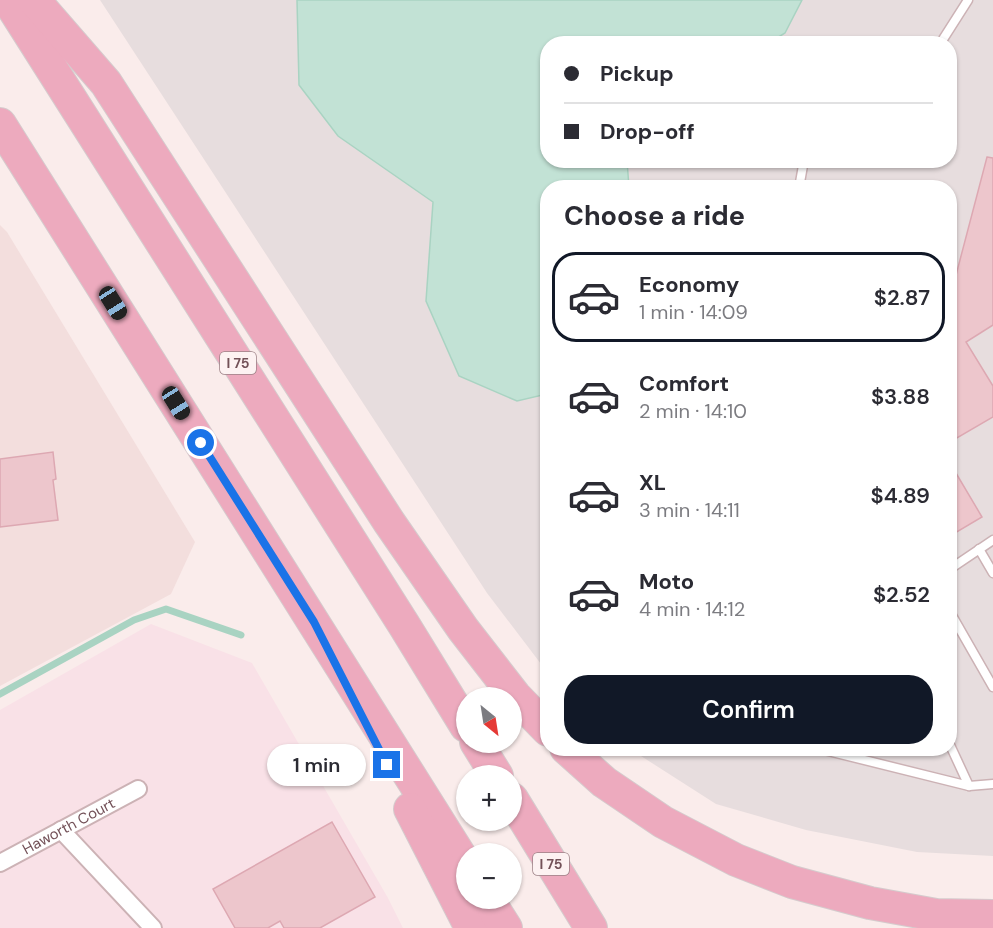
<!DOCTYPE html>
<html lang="en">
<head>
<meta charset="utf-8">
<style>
	:root { --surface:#fff; --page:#f2f2f3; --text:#2b2b33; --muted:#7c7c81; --line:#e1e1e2; --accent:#111827 }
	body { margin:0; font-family:"DM Sans",sans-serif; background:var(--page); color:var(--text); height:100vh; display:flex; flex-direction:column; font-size:22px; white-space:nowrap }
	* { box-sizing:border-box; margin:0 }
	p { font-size:20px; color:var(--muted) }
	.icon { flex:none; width:33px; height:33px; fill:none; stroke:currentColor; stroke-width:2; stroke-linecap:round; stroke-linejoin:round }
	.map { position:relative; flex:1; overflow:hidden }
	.details { position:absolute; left:540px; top:180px; width:417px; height:576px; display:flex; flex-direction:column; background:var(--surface); border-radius:24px; box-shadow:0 2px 4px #0004 }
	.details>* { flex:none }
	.hud { position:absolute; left:540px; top:36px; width:417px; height:132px; border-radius:24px; box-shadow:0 2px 4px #0004; display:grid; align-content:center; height:132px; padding:0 24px; background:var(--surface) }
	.needle { width:39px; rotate:150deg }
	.fabs { position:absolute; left:456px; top:687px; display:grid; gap:12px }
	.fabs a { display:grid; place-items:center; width:66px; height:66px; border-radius:50%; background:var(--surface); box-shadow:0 2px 4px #0004; font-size:30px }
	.end { position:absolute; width:27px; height:27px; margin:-14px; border:8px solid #1a73e8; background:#fff; box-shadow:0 0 0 3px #fff }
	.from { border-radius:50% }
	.bubble { position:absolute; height:42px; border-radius:21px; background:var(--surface); box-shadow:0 2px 4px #0004; font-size:20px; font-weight:600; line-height:42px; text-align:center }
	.car { position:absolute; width:18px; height:36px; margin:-18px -9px; border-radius:8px; box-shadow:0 0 4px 2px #0007; background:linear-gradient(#222 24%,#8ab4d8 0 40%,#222 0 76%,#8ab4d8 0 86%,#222 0) }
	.hud b { display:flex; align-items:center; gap:21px; height:57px; font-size:22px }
	.hud b+b { border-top:2px solid var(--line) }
	.hud i { width:15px; height:15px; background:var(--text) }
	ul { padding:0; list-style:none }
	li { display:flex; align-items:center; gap:18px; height:90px; margin:0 12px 9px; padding:0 12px; border:3px solid transparent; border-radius:24px }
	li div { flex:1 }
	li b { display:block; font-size:22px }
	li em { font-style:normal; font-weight:600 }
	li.on { border-color:var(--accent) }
	li>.icon { width:54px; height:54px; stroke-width:1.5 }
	h2 { padding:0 24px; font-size:27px; line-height:72px }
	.primary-button { display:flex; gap:12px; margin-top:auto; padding:12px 24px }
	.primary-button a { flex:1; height:69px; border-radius:24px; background:var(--accent); color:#fff; font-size:24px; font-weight:600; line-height:69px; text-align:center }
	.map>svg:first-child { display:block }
	.residential { fill:#f3dedd }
	.commercial { fill:#f9e1e7 }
	.industrial { fill:#e7ddde; fill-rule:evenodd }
	.water { fill:#c2e2d5; stroke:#a9d3c2; stroke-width:1.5 }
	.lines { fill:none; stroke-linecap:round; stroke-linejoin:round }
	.stream { stroke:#a9d3c2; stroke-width:7 }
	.building { fill:#edc6cc; stroke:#dda8b2; stroke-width:1.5 }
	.lane-casing { stroke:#ccb2b5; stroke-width:11 }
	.street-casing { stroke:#ccb2b5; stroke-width:20 }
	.highway-casing { stroke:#d5cbcd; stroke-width:34 }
	.lane { stroke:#fff; stroke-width:8 }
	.street { stroke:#fff; stroke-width:16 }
	.highway { stroke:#edaabe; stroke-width:32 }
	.route { stroke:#1a73e8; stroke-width:8 }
	.labels { text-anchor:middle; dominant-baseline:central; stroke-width:4.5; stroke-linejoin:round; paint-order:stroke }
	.shield { fill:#fdf2f2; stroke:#9c8186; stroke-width:1.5 }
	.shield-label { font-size:14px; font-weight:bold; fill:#735158 }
	.street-label { font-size:15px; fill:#735158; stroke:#fdf2f2 }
</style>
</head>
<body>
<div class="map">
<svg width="993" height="928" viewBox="0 0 993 928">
	<rect width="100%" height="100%" fill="#faeceb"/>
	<path class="residential" d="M0,225L7,232L195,542L171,594L0,686Z"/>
	<path class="commercial" d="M151,624L252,663L388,898L403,928H0V710Z"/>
	<path class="industrial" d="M100,0H993V856L917,852L806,830L716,804L630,749L950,748V188H548L547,671L541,664L487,593ZM548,44H950V160H548Z"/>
	<path class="water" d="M297,0H802L785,33L769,43L548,44V160L627,161L629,187L548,188L547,394L517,401L459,376L426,301L433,202L338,136L299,85Z"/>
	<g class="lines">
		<path class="stream" d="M0,694L134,620L166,609L241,635"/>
	</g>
	<g class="building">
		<path d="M987,157L993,158V325L966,342L993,386V417L950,442V298Z"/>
		<path d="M53,452L56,479L53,480L58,520L0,527V459Z"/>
		<path d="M950,463L982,517L950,536Z"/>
		<path d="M332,822L375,897L320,928H284L280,921L268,928H235L213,889Z"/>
	</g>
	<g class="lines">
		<defs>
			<g id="lane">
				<path d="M940,44L968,0"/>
				<path d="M799,188L804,160"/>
				<path d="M979,549L993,573"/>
				<path d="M950,569L993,540"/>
				<path d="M950,612L993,687"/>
				<path d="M950,745L969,786"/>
				<path d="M816,748L969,786L993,784"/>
			</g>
			<g id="street">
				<path d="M61,830L153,928"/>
				<path id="s1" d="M0,863L138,789"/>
			</g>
			<g id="highway">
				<path d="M8,0L404,625L466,726"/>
				<path d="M34,0L106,83L389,522L463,629L515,696L548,730"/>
				<path d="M0,124L466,865"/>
				<path d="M476,742L497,776"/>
				<path d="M566,748L604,782L663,822L736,860L792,882L870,903L936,915L993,916"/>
				<path d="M512,799L591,928"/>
				<path d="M410,809L471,928"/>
				<path d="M487,898L506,928"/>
			</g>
		</defs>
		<use href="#lane" class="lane-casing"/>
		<use href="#street" class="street-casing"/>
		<use href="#highway" class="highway-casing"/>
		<use href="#lane" class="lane"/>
		<use href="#street" class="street"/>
		<use href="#highway" class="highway"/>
	</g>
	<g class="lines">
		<path class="route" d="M201,443L314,622L387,765"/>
	</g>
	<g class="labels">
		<g class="shield">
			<rect x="220" y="352" width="36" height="22" rx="4.5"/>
			<rect x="533" y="853" width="36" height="22" rx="4.5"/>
		</g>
		<g class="shield-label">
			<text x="238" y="363">I 75</text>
			<text x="551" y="864">I 75</text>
		</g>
		<g class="street-label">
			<text stroke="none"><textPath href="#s1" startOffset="78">Haworth Court</textPath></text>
		</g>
	</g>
</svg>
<div class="fabs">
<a><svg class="needle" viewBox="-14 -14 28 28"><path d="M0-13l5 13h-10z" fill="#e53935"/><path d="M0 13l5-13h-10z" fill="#7c7c81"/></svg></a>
<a>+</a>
<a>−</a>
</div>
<i class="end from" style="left:201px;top:443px"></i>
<i class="end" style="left:387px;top:765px"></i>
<div class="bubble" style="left:267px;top:744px;width:99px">1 min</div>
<i class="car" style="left:113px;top:303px;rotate:148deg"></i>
<i class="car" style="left:176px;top:403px;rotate:148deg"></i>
<div class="hud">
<b><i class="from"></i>Pickup</b>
<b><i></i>Drop-off</b>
</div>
<section class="details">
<h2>Choose a ride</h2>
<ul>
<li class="on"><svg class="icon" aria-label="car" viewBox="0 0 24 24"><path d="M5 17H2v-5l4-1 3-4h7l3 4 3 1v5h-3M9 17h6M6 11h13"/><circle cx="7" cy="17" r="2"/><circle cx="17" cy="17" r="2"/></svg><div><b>Economy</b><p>1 min · 14:09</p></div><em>$2.87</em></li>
<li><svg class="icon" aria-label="car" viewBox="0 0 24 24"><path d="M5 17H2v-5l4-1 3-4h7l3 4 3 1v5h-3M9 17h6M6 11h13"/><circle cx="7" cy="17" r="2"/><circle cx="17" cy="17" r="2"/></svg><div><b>Comfort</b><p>2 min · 14:10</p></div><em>$3.88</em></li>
<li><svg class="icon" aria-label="car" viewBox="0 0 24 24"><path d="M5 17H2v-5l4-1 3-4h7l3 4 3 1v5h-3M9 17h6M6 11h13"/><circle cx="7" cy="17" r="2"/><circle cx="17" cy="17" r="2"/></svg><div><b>XL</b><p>3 min · 14:11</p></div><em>$4.89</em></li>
<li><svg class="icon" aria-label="car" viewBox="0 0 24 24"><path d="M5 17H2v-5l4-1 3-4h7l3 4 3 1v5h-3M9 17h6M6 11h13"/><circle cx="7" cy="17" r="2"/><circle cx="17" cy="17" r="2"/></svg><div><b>Moto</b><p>4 min · 14:12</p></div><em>$2.52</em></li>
</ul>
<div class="primary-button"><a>Confirm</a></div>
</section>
</div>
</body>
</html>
